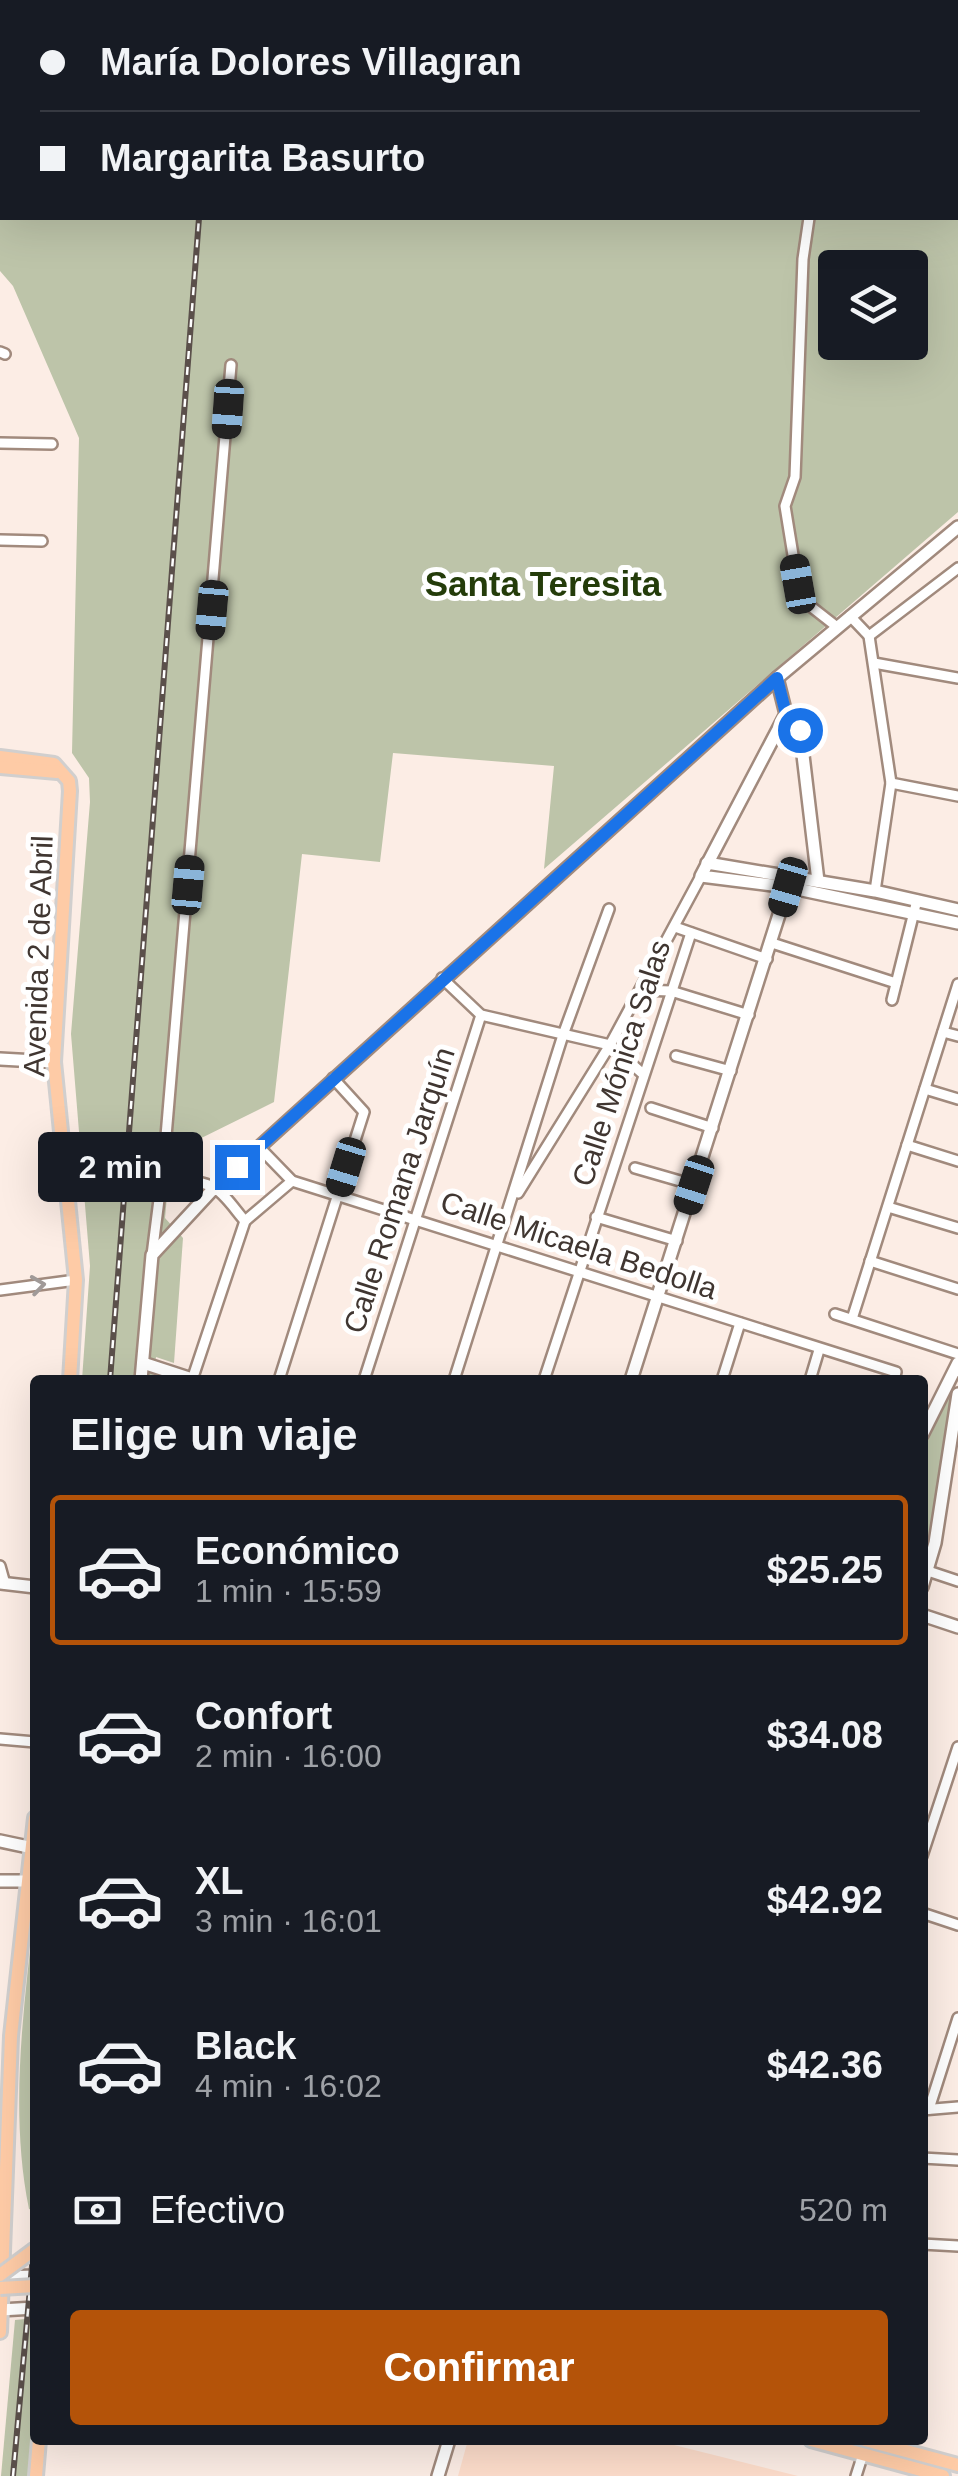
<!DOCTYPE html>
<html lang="es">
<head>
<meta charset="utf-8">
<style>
	:root { --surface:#171b24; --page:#242831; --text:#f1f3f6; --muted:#9ea1a6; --line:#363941; --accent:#b45309 }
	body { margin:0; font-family:Arial,sans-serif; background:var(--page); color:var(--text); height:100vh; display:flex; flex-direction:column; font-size:38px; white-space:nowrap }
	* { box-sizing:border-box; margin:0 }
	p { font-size:32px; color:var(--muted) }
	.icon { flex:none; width:55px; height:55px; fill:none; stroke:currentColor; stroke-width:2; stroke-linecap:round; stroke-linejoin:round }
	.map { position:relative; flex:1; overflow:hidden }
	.drawer { position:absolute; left:30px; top:1375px; width:898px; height:1070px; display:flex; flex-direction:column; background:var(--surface); border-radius:10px; box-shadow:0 10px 40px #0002 }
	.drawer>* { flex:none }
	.guide { position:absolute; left:0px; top:0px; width:960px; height:220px; box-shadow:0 10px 40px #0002; display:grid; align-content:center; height:220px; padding:0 40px; background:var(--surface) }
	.fabs { position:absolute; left:818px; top:250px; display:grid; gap:20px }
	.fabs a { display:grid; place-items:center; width:110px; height:110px; border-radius:10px; background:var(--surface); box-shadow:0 10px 40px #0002; font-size:50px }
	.end { position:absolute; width:45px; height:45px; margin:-22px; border:12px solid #1a73e8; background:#fff; box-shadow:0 0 0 5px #fff }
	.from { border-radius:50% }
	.bubble { position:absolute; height:70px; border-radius:10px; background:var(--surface); box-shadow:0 10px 40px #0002; font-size:32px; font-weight:700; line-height:70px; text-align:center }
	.car { position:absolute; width:30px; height:60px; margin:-30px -15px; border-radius:12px; box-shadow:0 0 8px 2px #0007; background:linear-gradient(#222 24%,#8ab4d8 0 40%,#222 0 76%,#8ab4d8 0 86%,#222 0) }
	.guide b { display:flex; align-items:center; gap:35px; height:95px; font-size:38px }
	.guide b+b { border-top:2px solid var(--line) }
	.guide i { width:25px; height:25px; background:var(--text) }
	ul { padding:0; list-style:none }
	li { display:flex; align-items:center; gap:30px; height:150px; margin:0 20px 15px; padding:0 20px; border:5px solid transparent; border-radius:10px }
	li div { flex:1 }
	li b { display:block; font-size:38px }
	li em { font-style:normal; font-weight:700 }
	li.active { border-color:var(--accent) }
	li>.icon { width:90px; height:90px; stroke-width:1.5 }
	h2 { padding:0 40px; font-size:45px; line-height:120px }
	.pay { display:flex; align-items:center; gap:25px; height:110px; padding:0 40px; font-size:38px }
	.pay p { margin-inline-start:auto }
	.action { display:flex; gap:20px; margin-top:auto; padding:20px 40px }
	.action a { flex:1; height:115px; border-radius:10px; background:var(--accent); color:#fff; font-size:40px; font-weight:700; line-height:115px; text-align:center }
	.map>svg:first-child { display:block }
	.built { fill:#fdddcb }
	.green { fill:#bdc4a9; fill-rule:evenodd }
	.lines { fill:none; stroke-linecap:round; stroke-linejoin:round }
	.stream { stroke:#7ca9b2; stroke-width:2.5 }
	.street-casing { stroke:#a18a7d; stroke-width:14 }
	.secondary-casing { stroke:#a18a7d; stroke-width:16 }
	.primary-casing { stroke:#d1cfce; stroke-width:18 }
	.street { stroke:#fff; stroke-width:9 }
	.secondary { stroke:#fff; stroke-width:11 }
	.primary { stroke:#fecba6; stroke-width:12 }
	.rail-casing { stroke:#5b504b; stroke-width:6 }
	.rail { stroke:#fff; stroke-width:2.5; stroke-dasharray:8; stroke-linecap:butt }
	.primary-bridge-casing { stroke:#d1cfce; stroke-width:18; stroke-linecap:butt }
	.primary-bridge { stroke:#fecba6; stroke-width:12 }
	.oneway { stroke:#a09a98 }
	.route { stroke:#1a73e8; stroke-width:12 }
	.labels { text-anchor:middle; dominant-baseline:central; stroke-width:10; stroke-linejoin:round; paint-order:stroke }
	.street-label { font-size:30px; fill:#403631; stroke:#fff }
	.quarter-label { font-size:35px; font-weight:bold; fill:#243c0a; stroke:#fff }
</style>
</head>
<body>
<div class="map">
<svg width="958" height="2476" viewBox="0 0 958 2476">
	<rect width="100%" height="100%" fill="#fcede5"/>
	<path class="built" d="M468,2440H654L798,2476H458Z"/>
	<g class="green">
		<path d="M0,17H2V218H958V148V512L544,869L554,766L393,753L380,862L302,854L274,1102L171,1153L165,1218L183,1238L174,1363L156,1357L153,1380H82L90,1266L71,1034L90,802L89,778L72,753L79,438L13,286L0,271ZM835,268H910V342H835Z"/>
		<path d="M955,1383L932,1523L923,1558V1445L929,1426Z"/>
		<path d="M35,1907V2211L29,2209C9,2110 24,2006 35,1907Z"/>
		<path d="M35,2318V2429L31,2476H1L15,2320Z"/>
	</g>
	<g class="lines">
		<path class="stream" d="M256,2V0"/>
		<defs>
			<g id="street">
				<path d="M276,0L287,2"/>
				<path d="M336,2L371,0"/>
				<path d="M895,2V0"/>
				<path d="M809,218L803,259L795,477L785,506L800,598L837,627"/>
				<path d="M0,352L5,354"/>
				<path d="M0,443L52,444"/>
				<path d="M0,540L42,541"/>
				<path d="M850,616L869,636L891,783L875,891"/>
				<path d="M869,636L958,568"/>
				<path d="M874,663L958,678"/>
				<path d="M891,783L958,796"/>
				<path d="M675,927L767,959"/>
				<path d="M772,943L896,983"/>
				<path d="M442,978L481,1015L610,1045L643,1074"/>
				<path d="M640,990L671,991L749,1015"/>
				<path d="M892,1000L917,900"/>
				<path d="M943,1032L958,1036"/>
				<path d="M676,1056L731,1071"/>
				<path d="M925,1089L958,1099"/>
				<path d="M651,1108L713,1128"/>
				<path d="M907,1145L958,1161"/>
				<path d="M259,1147L292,1181L896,1372L894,1380"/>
				<path d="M164,1160C184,1190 185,1175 211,1186C224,1192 235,1210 245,1221"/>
				<path d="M635,1168L694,1185"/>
				<path d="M518,1193L610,1045L701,876"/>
				<path d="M888,1207L958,1228"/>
				<path d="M596,1217L677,1241"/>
				<path d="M152,1255L164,1160L231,365"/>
				<path d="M870,1261L958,1289"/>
				<path d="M0,1290L76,1280"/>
				<path d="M835,1314L958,1354"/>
				<path d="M852,1319L958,984"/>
				<path d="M192,1380L245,1221L292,1181"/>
				<path d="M279,1380L364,1112L333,1078"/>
				<path d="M364,1380L481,1015"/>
				<path d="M454,1380L563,1035L609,909"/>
				<path d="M544,1380L691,933"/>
				<path d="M722,1380L740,1323"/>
				<path d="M810,1380L819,1350"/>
				<path d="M0,1566L5,1584"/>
				<path d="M925,1570L958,1581"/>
				<path d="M0,1739L35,1742"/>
				<path d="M922,1856L958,1747"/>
				<path d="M922,1913L958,1925"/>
				<path d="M929,2109L958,2018"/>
				<path d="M922,2110L958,2107"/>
				<path d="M922,2158L958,2160"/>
				<path d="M922,2244L958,2246"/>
				<path d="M856,2476L863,2454"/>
			</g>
			<g id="secondary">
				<path d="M777,678L786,714L701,876L788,887L958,923"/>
				<path d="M786,714L800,730L818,881"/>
				<path d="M707,863L875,891L958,910"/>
				<path d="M0,1059L54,1062"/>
				<path d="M143,1363L195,1380"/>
				<path d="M141,1380L152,1255L215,1187L777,678L958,527"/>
				<path d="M631,1380L791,877"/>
				<path d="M922,1435L958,1363"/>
				<path d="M0,1583L35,1587"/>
				<path d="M922,1587L935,1543L958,1394"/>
				<path d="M922,1615L958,1627"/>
				<path d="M0,1841L33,1848"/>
				<path d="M0,1881H28"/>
				<path d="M0,2277L35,2276"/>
				<path d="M0,2310L35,2308"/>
				<path d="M438,2476L449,2440"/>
			</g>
			<g id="primary">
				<path d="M0,757L54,764L69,781L70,791L54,1062L76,1280L70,1380"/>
				<path d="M0,767L57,772"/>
				<path d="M0,2332L11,2036L35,1818"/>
				<path d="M811,2440L943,2476"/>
				<path d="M865,2440L958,2465"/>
				<path d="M36,2476L39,2440"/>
			</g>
		</defs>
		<use href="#street" class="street-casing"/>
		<use href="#secondary" class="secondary-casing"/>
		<use href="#primary" class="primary-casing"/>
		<use href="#street" class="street"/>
		<use href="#secondary" class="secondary"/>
		<use href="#primary" class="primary"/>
		<defs>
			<g id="rail">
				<path d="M216,2V0"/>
				<path d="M110,1380L199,218"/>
				<path d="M13,2476L35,2233"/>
			</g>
		</defs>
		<use href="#rail" class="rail-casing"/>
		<use href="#rail" class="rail"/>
		<defs>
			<g id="primary-bridge">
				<path d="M0,2275L35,2249"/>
				<path d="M0,2288L35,2286"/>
			</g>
		</defs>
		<use href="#primary-bridge" class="primary-bridge-casing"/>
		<use href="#primary-bridge" class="primary-bridge"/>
	</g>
	<defs><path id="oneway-chevron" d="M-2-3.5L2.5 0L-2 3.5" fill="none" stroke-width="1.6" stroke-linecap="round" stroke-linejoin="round" transform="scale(2.5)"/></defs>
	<use class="oneway" href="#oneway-chevron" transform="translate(38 1285) rotate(-8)"/>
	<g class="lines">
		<path class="route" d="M237,1167L777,678L786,714L800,730"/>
	</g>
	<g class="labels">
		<g class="street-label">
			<text transform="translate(38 956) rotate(-88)">Avenida 2 de Abril</text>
			<text transform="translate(621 1063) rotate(-72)">Calle Mónica Salas</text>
			<text transform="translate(399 1190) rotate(-72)">Calle Romana Jarquín</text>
			<text transform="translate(579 1245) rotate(18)">Calle Micaela Bedolla</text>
		</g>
		<g class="quarter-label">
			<text x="543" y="583">Santa Teresita</text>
		</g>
	</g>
</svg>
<div class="fabs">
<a><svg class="icon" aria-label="layers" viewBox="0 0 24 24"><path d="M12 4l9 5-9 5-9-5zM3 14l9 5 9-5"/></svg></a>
</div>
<i class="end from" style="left:800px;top:730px"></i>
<i class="end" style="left:237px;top:1167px"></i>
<div class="bubble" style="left:38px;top:1132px;width:165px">2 min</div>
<i class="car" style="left:228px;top:409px;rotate:184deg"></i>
<i class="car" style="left:798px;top:584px;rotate:350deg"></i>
<i class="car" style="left:212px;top:610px;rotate:185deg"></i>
<i class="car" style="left:188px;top:885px;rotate:5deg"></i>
<i class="car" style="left:788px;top:887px;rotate:196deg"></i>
<i class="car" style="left:346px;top:1167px;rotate:197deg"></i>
<i class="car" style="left:694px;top:1185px;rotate:198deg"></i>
<div class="guide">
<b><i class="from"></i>María Dolores Villagran</b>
<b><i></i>Margarita Basurto</b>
</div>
<section class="drawer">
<h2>Elige un viaje</h2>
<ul>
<li class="active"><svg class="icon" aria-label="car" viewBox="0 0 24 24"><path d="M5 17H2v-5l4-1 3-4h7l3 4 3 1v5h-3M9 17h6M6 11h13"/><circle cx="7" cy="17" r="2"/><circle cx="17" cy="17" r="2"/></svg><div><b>Económico</b><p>1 min · 15:59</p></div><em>$25.25</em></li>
<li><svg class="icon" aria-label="car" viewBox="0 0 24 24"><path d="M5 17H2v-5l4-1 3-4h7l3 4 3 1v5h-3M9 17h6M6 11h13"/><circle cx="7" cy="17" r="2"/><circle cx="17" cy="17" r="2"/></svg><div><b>Confort</b><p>2 min · 16:00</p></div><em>$34.08</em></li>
<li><svg class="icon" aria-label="car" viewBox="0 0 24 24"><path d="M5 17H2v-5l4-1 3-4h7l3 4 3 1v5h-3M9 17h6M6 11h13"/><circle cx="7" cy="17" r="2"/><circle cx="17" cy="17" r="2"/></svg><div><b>XL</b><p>3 min · 16:01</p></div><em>$42.92</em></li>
<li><svg class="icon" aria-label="car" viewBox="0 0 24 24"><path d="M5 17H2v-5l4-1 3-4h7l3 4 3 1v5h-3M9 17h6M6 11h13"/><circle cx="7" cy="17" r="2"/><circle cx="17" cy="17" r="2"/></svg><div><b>Black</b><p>4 min · 16:02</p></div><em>$42.36</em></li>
</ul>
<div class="pay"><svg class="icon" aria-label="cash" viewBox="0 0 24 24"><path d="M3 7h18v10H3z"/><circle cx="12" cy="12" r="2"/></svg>Efectivo<p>520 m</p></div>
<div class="action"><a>Confirmar</a></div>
</section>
</div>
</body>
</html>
